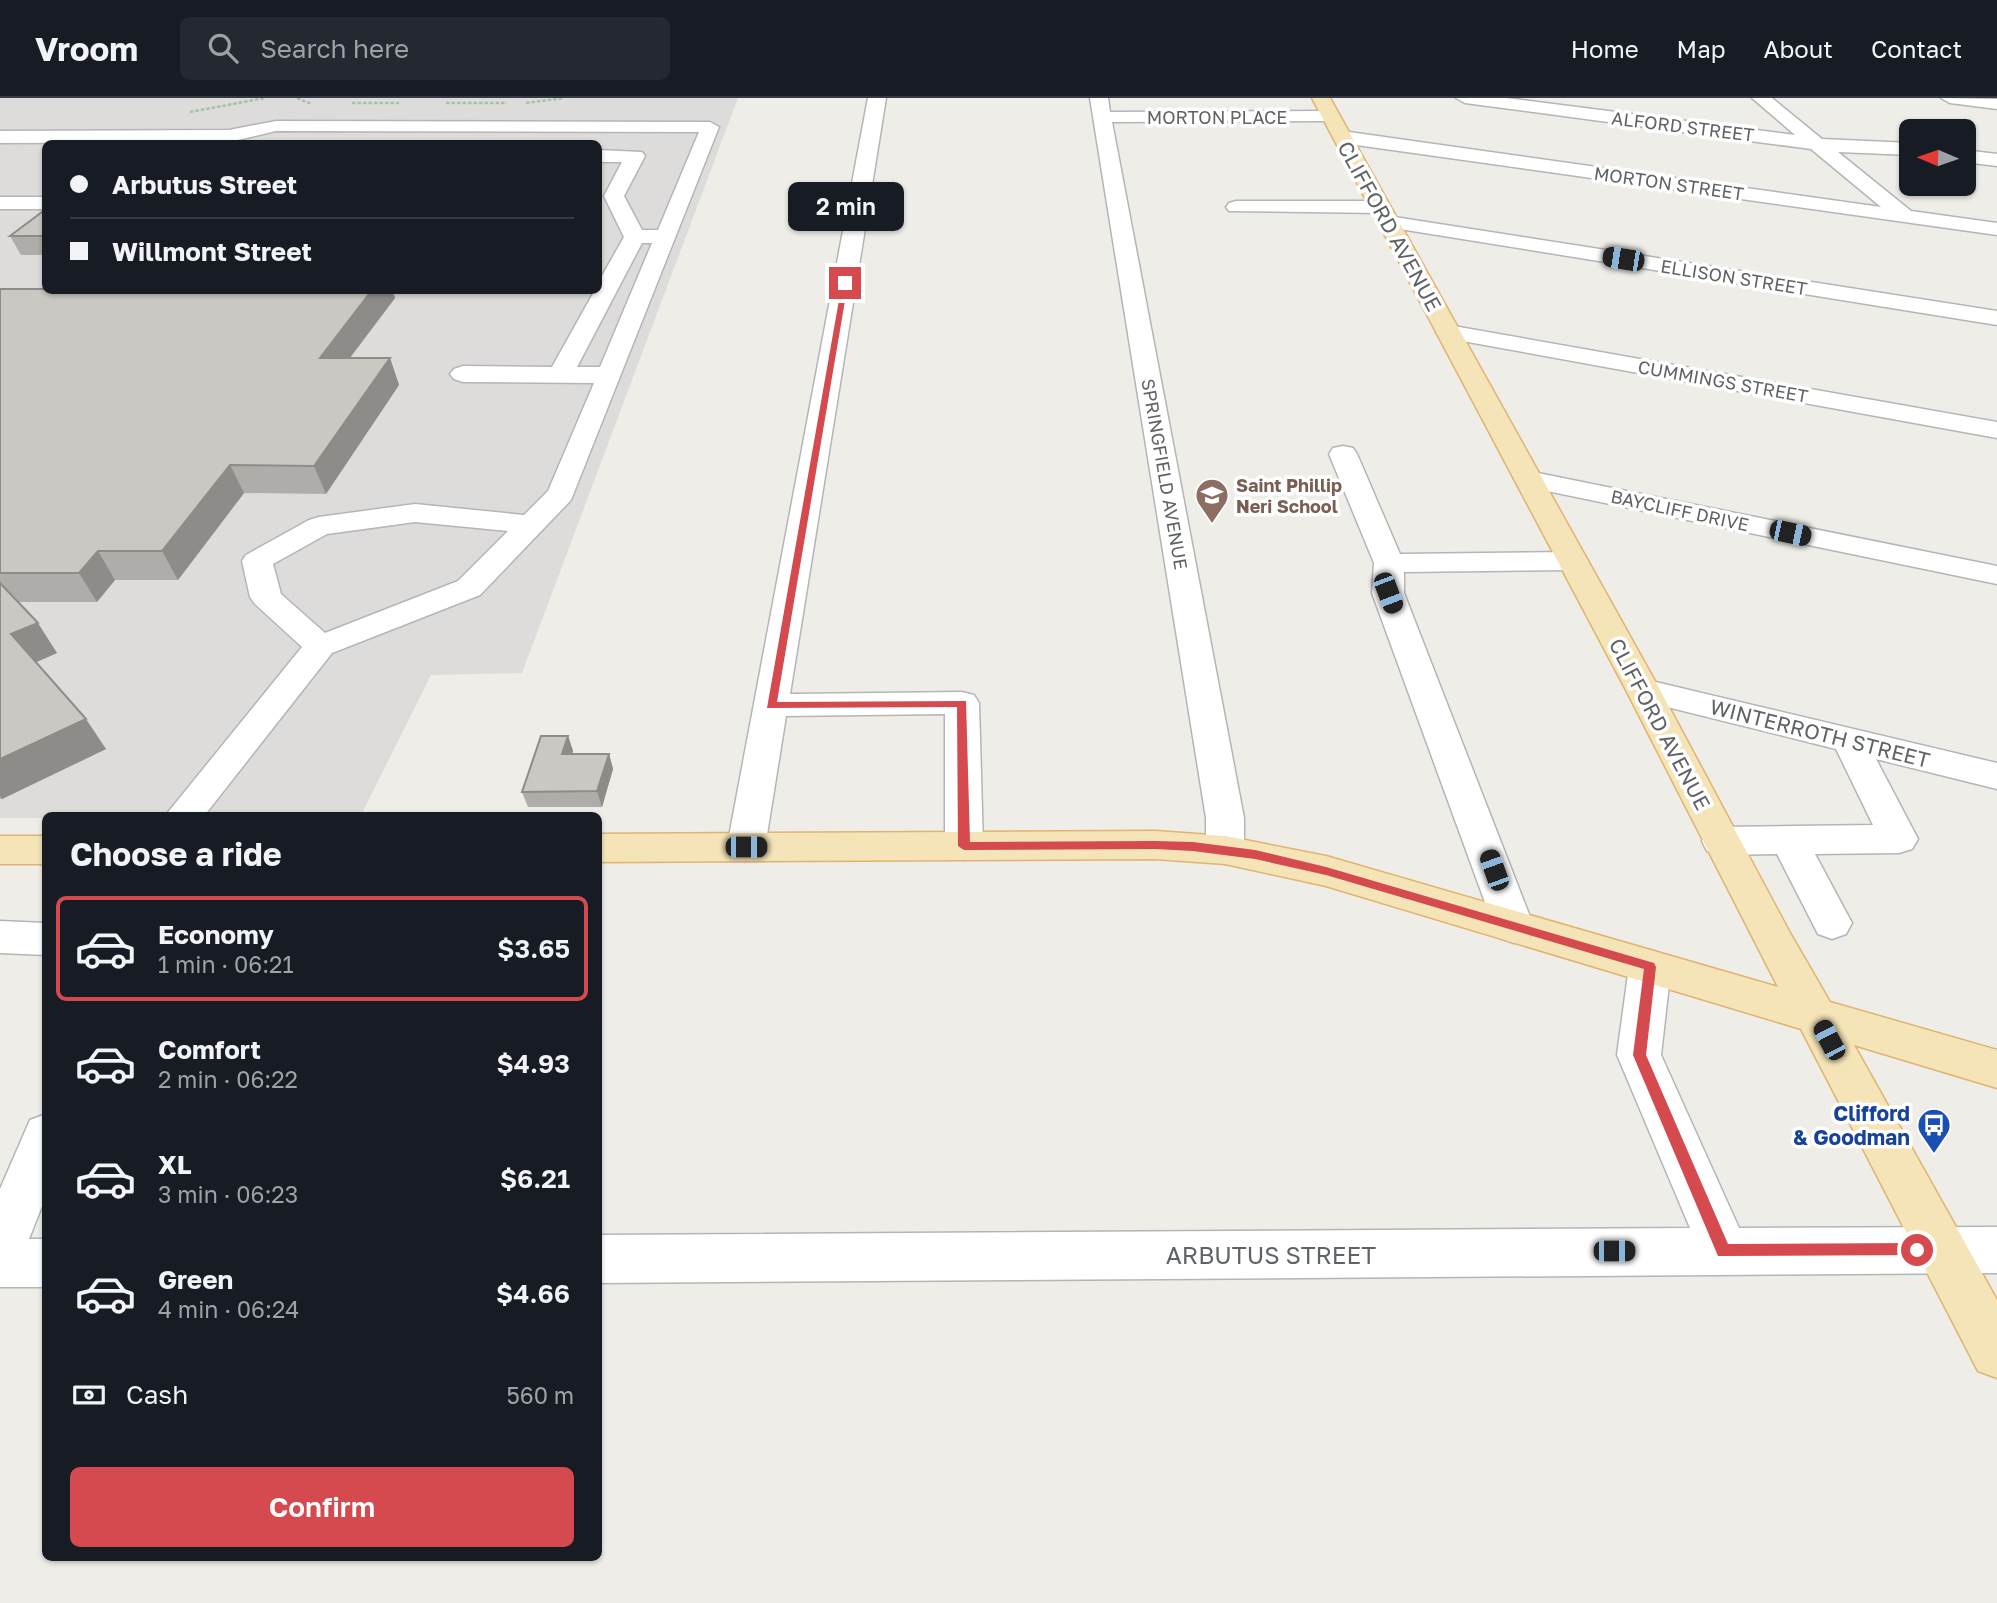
<!DOCTYPE html>
<html lang="en">
<head>
<meta charset="utf-8">
<style>
	:root { --surface:#171b24; --page:#242831; --text:#f1f3f6; --muted:#9ea1a6; --line:#363941; --accent:#d44a4f }
	body { margin:0; font-family:"Golos Text",sans-serif; background:var(--page); color:var(--text); height:100vh; display:flex; flex-direction:column; font-size:26px; white-space:nowrap }
	* { box-sizing:border-box; margin:0 }
	p { font-size:23px; color:var(--muted) }
	.icon { flex:none; width:38px; height:38px; fill:none; stroke:currentColor; stroke-width:2; stroke-linecap:round; stroke-linejoin:round }
	.map { position:relative; flex:1; overflow:hidden }
	.drawer { position:absolute; left:42px; top:714px; width:560px; height:749px; display:flex; flex-direction:column; background:var(--surface); border-radius:10px; box-shadow:0 2px 5px #0004 }
	.drawer>* { flex:none }
	.banner { position:absolute; left:42px; top:42px; width:560px; height:154px; border-radius:10px; box-shadow:0 2px 5px #0004; display:grid; align-content:center; height:154px; padding:0 28px; background:var(--surface) }
	.needle { width:46px; rotate:272deg }
	.buttons { position:absolute; left:1899px; top:21px; display:grid; gap:14px }
	.buttons a { display:grid; place-items:center; width:77px; height:77px; border-radius:10px; background:var(--surface); box-shadow:0 2px 5px #0004; font-size:35px }
	.end { position:absolute; width:32px; height:32px; margin:-16px; border:9px solid #d44a4f; background:#fff; box-shadow:0 0 0 4px #fff }
	.from { border-radius:50% }
	.bubble { position:absolute; height:49px; border-radius:10px; background:var(--surface); box-shadow:0 2px 5px #0004; font-size:23px; font-weight:600; line-height:49px; text-align:center }
	.car { position:absolute; width:21px; height:42px; margin:-21px -10px; border-radius:9px; box-shadow:0 0 5px 2px #0007; background:linear-gradient(#222 24%,#8ab4d8 0 40%,#222 0 76%,#8ab4d8 0 86%,#222 0) }
	.banner b { display:flex; align-items:center; gap:24px; height:66px; font-size:26px }
	.banner b+b { border-top:2px solid var(--line) }
	.banner i { width:18px; height:18px; background:var(--text) }
	ul { padding:0; list-style:none }
	li { display:flex; align-items:center; gap:21px; height:105px; margin:0 14px 10px; padding:0 14px; border:4px solid transparent; border-radius:10px }
	li div { flex:1 }
	li b { display:block; font-size:26px }
	li em { font-style:normal; font-weight:600 }
	li.on { border-color:var(--accent) }
	li>.icon { width:63px; height:63px; stroke-width:1.5 }
	h2 { padding:0 28px; font-size:32px; line-height:84px }
	.pay { display:flex; align-items:center; gap:18px; height:77px; padding:0 28px; font-size:26px }
	.pay p { margin-inline-start:auto }
	.primary-button { display:flex; gap:14px; margin-top:auto; padding:14px 28px }
	.primary-button a { flex:1; height:80px; border-radius:10px; background:var(--accent); color:#fff; font-size:28px; font-weight:600; line-height:80px; text-align:center }
	header { display:flex; align-items:center; gap:42px; box-sizing:border-box; height:98px; padding:0 35px; background:var(--surface); border-bottom:2px solid var(--line) }
	header strong { font-size:33px }
	nav { display:flex; gap:38px; margin-inline-start:auto; font-size:24px }
	.search { width:490px; height:63px; background:var(--page); display:flex; align-items:center; gap:18px; box-sizing:border-box; padding:0 24px; border-radius:10px; color:var(--muted); font-size:26px }
	.map>svg:first-child { display:block }
	.industrial { fill:#dedcda; fill-rule:evenodd }
	.lines { fill:none; stroke-linecap:round; stroke-linejoin:round }
	.minor-casing { stroke:#b3b5b8; stroke-width:3 }
	.major-casing { stroke:#e0b470; stroke-width:3 }
	.path { stroke:#a2c3a8; stroke-width:2.5; stroke-dasharray:3.5 2; stroke-linecap:butt }
	.minor { fill:#fff; fill-rule:evenodd }
	.major { fill:#f5e4b7; fill-rule:evenodd }
	.wall { fill:#afaca9 }
	.shaded-wall { fill:#8e8c89 }
	.building { fill:#cbc8c4; stroke:#8e8c89; stroke-width:2 }
	.route { fill:#d44a4f }
	.labels { text-anchor:middle; dominant-baseline:central; stroke-width:7; stroke-linejoin:round; paint-order:stroke }
	.far-street-label { font-size:18px; fill:#5f6366; stroke:#fff }
	.far-education-label { font-size:18px; font-weight:bold; fill:#785e54; stroke:#fff; text-anchor:start }
	.street-label { font-size:21px; fill:#5f6366; stroke:#fff }
	.transit-label { font-size:21px; font-weight:bold; fill:#164399; stroke:#fff; text-anchor:end }
	.near-street-label { font-size:24px; fill:#5f6366; stroke:#fff }
</style>
</head>
<body>
<header>
<strong>Vroom</strong>
<div class="search"><svg class="icon" aria-label="search" viewBox="0 0 24 24"><circle cx="10" cy="10" r="6"/><path d="M15 15l6 6"/></svg>Search here</div>
<nav><a>Home</a><a>Map</a><a>About</a><a>Contact</a></nav>
</header>
<div class="map">
<svg width="1997" height="1505" viewBox="0 0 1997 1505">
	<rect width="100%" height="100%" fill="#efede8"/>
	<path class="industrial" d="M0,0H738L522,575L431,577L361,717L46,718L45,720H0ZM46,46H598V192H46Z"/>
	<g class="lines">
		<defs>
			<g id="minor">
				<path d="M868,0H886L790,596L962,594L974,597L979,605L983,748L978,758L964,762L950,758L945,748V616L786,618L765,749L760,759L746,763L732,759L727,749Z"/>
				<path d="M1090,0H1108L1110,14L1330,13L1339,18L1330,23L1112,24L1244,720V752L1239,762L1225,766L1211,762L1206,752V720Z"/>
				<path d="M1456,0H1506L1795,37L1752,0H1772L1822,41L1911,45V57L1838,54L1911,113L1997,125V137L1342,45L1333,39L1342,33L1881,109L1811,51L1465,5Z"/>
				<path d="M1941,0L1997,1V11L1950,5Z"/>
				<path d="M276,23L710,24L719,29L571,402L480,497L332,555L204,718H165L302,549L255,506L250,499L242,463L246,457L309,422L319,419L415,406L524,417L548,393L594,285L463,284L454,281L450,276L454,271L463,268L552,269L595,192H598V185L624,139L604,98L622,64H598V52L642,54L645,58L624,98L642,132H658L699,34L276,33L229,44L0,45V33L229,32ZM642,145H652L600,269H577ZM415,424L508,433L458,483L325,535L281,496L273,466L327,436Z"/>
				<path d="M1964,52L1997,56V68L1964,64Z"/>
				<rect x="0" y="99" width="46" height="12"/>
				<path d="M1236,103H1380L1387,105L1390,109L1387,113L1380,115L1229,113L1226,109L1229,105Z"/>
				<path d="M1388,118L1997,213V227L1381,128L1378,124L1381,120Z"/>
				<path d="M1448,227L1997,324V340L1440,239L1436,234L1440,229Z"/>
				<path d="M1343,348L1353,350L1357,356L1400,456L1573,454L1584,457L1588,463L1584,469L1573,472L1404,474V495L1534,829L1528,840L1514,845L1500,840L1494,829L1372,495L1374,465L1329,356L1333,350Z"/>
				<path d="M1528,373L1997,468V486L1518,387L1514,381L1518,375Z"/>
				<path d="M1643,581L1997,665V691L1876,661L1918,741L1912,751L1899,755L1815,756L1852,825L1846,836L1832,841L1818,836L1777,756L1721,757L1707,753L1702,743L1707,733L1721,729L1873,727L1836,651L1631,600L1626,592L1631,584Z"/>
				<path d="M0,823L46,825V857L0,855Z"/>
				<path d="M1650,852L1665,857L1671,869L1661,957L1739,1130L1997,1129V1175L598,1185V1137L1690,1130L1617,957L1629,869L1635,857Z"/>
				<path d="M46,1016V1098L29,1141H46V1189H0V1091L30,1022Z"/>
			</g>
			<g id="major">
				<path d="M1312,0H1330L1660,592L1790,835L1830,904L1997,952V990L1854,947L1997,1202V1280L1978,1273L1801,931L1326,788L1225,766L1155,761L598,764V736L1155,733L1225,738L1326,758L1778,889L1626,592Z"/>
				<rect x="0" y="738" width="46" height="28"/>
			</g>
		</defs>
		<use href="#minor" class="minor-casing"/>
		<use href="#major" class="major-casing"/>
		<g class="path">
			<path d="M297,0L312,6"/>
			<path d="M352,5H399"/>
			<path d="M446,5H507"/>
			<path d="M526,5L564,0"/>
			<path d="M190,14L265,0"/>
		</g>
		<use href="#minor" class="minor"/>
		<use href="#major" class="major"/>
	</g>
	<g class="wall">
		<path d="M46,111V157H21L10,138Z"/>
		<path d="M0,191L46,192H392L395,200L350,260H390L399,287L326,396L244,395L178,482H115L97,504H18L57,555L36,564L106,651L2,701H0Z"/>
		<path d="M568,638L573,653L572,656H609L613,671L602,709H528L522,694Z"/>
	</g>
	<g class="shaded-wall">
		<path d="M372,192H392L395,200L330,286L320,260Z"/>
		<path d="M390,260L399,287L326,396L314,368Z"/>
		<path d="M230,367L244,395L178,482L162,453Z"/>
		<path d="M98,453L115,482L97,504L79,475Z"/>
		<path d="M38,525L57,555L32,566L11,536Z"/>
		<path d="M86,621L106,651L2,701L0,698V661Z"/>
		<path d="M568,638L573,653L567,671L562,656Z"/>
		<path d="M609,656L613,671L602,709L597,693Z"/>
	</g>
	<g class="building">
		<path d="M46,111V138H10Z"/>
		<path d="M0,191H46V192H372L320,260H390L314,368L230,367L162,453H98L79,475H0Z"/>
		<path d="M0,485L38,525L11,536L86,621L0,661Z"/>
		<path d="M541,638H568L562,656H609L597,693L522,694Z"/>
	</g>
	<path class="route" d="M845,183L848,185L777,604L966,603L970,744L1155,743L1193,744L1255,752L1326,769L1654,865L1656,869L1646,957L1728,1146L1917,1145L1922,1147L1925,1152L1922,1157L1718,1158L1633,957L1644,871L1326,777L1255,761L1193,753L1155,751L964,752L958,748L957,609L767,610L842,185Z"/>
	<defs>
		<symbol id="school-pin" viewBox="-11 -11 22 30"><path d="M0 17L-7.5 6A9.5 9.5 0 1 1 7.5 6Z" fill="#8d6e63" stroke="#fff"/><path d="M0-5L7-2L0 1L-7-2ZM-4 1L0 2.5L4 1V4Q0 6-4 4Z" fill="#fff"/></symbol>
		<symbol id="bus-pin" viewBox="-11 -11 22 30"><path d="M0 17L-7.5 6A9.5 9.5 0 1 1 7.5 6Z" fill="#1a4fb4" stroke="#fff"/><path d="M-5-6H5V4H4V6H2V4H-2V6H-4V4H-5ZM-3.5-4V0h7V-4ZM-3.5 1.2v1.5H-2V1.2ZM2 1.2v1.5H3.5V1.2Z" fill="#fff"/></symbol>
	</defs>
	<g fill-rule="evenodd">
		<use href="#school-pin" x="1193" y="378" width="38" height="52"/>
		<use href="#bus-pin" x="1915" y="1008" width="38" height="52"/>
	</g>
	<g class="labels">
		<g class="far-street-label">
			<text x="1217" y="19">MORTON PLACE</text>
			<text transform="translate(1683 28) rotate(7)">ALFORD STREET</text>
			<text transform="translate(1669 85) rotate(8)">MORTON STREET</text>
			<text transform="translate(1734 179) rotate(9)">ELLISON STREET</text>
			<text transform="translate(1723 283) rotate(10)">CUMMINGS STREET</text>
			<text transform="translate(1165 376) rotate(80)">SPRINGFIELD AVENUE</text>
			<text transform="translate(1680 412) rotate(12)">BAYCLIFF DRIVE</text>
		</g>
		<g class="far-education-label">
			<text x="1236" y="387">Saint Phillip<tspan x="1236" dy="21">Neri School</tspan></text>
		</g>
		<g class="street-label">
			<text transform="translate(1390 128) rotate(61)">CLIFFORD AVENUE</text>
			<text transform="translate(1660 626) rotate(62)">CLIFFORD AVENUE</text>
			<text transform="translate(1820 635) rotate(14)">WINTERROTH STREET</text>
		</g>
		<g class="transit-label">
			<text x="1910" y="1015">Clifford<tspan x="1910" dy="24">&amp; Goodman</tspan></text>
		</g>
		<g class="near-street-label">
			<text x="1271" y="1156">ARBUTUS STREET</text>
		</g>
	</g>
</svg>
<div class="buttons">
<a><svg class="needle" viewBox="-14 -14 28 28"><path d="M0-13l5 13h-10z" fill="#e53935"/><path d="M0 13l5-13h-10z" fill="#9ea1a6"/></svg></a>
</div>
<i class="end from" style="left:1917px;top:1152px"></i>
<i class="end" style="left:845px;top:185px"></i>
<div class="bubble" style="left:788px;top:84px;width:116px">2 min</div>
<i class="car" style="left:1623px;top:161px;rotate:279deg"></i>
<i class="car" style="left:1790px;top:435px;rotate:102deg"></i>
<i class="car" style="left:1388px;top:495px;rotate:159deg"></i>
<i class="car" style="left:746px;top:749px;rotate:90deg"></i>
<i class="car" style="left:1494px;top:772px;rotate:340deg"></i>
<i class="car" style="left:1829px;top:942px;rotate:332deg"></i>
<i class="car" style="left:1614px;top:1153px;rotate:90deg"></i>
<div class="banner">
<b><i class="from"></i>Arbutus Street</b>
<b><i></i>Willmont Street</b>
</div>
<section class="drawer">
<h2>Choose a ride</h2>
<ul>
<li class="on"><svg class="icon" aria-label="car" viewBox="0 0 24 24"><path d="M5 17H2v-5l4-1 3-4h7l3 4 3 1v5h-3M9 17h6M6 11h13"/><circle cx="7" cy="17" r="2"/><circle cx="17" cy="17" r="2"/></svg><div><b>Economy</b><p>1 min · 06:21</p></div><em>$3.65</em></li>
<li><svg class="icon" aria-label="car" viewBox="0 0 24 24"><path d="M5 17H2v-5l4-1 3-4h7l3 4 3 1v5h-3M9 17h6M6 11h13"/><circle cx="7" cy="17" r="2"/><circle cx="17" cy="17" r="2"/></svg><div><b>Comfort</b><p>2 min · 06:22</p></div><em>$4.93</em></li>
<li><svg class="icon" aria-label="car" viewBox="0 0 24 24"><path d="M5 17H2v-5l4-1 3-4h7l3 4 3 1v5h-3M9 17h6M6 11h13"/><circle cx="7" cy="17" r="2"/><circle cx="17" cy="17" r="2"/></svg><div><b>XL</b><p>3 min · 06:23</p></div><em>$6.21</em></li>
<li><svg class="icon" aria-label="car" viewBox="0 0 24 24"><path d="M5 17H2v-5l4-1 3-4h7l3 4 3 1v5h-3M9 17h6M6 11h13"/><circle cx="7" cy="17" r="2"/><circle cx="17" cy="17" r="2"/></svg><div><b>Green</b><p>4 min · 06:24</p></div><em>$4.66</em></li>
</ul>
<div class="pay"><svg class="icon" aria-label="cash" viewBox="0 0 24 24"><path d="M3 7h18v10H3z"/><circle cx="12" cy="12" r="2"/></svg>Cash<p>560 m</p></div>
<div class="primary-button"><a>Confirm</a></div>
</section>
</div>
</body>
</html>
